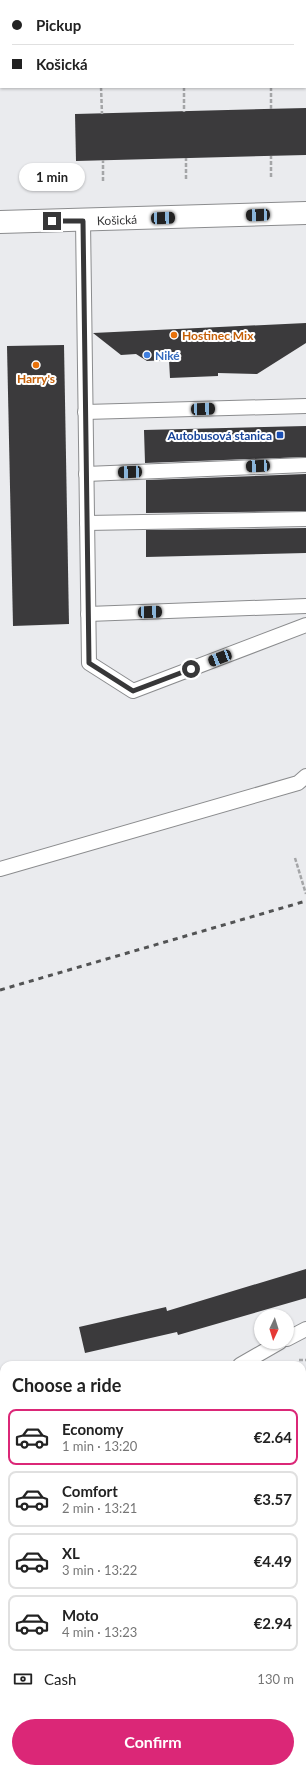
<!DOCTYPE html>
<html lang="en">
<head>
<meta charset="utf-8">
<style>
	:root { --surface:#fff; --page:#f6f6f6; --text:#222; --muted:#767676; --line:#e0e0e0; --accent:#db2777 }
	body { margin:0; font-family:Lato,sans-serif; background:var(--page); color:var(--text); height:100vh; display:flex; flex-direction:column; font-size:15px; white-space:nowrap }
	* { box-sizing:border-box; margin:0 }
	p { font-size:13px; color:var(--muted) }
	.icon { flex:none; width:22px; height:22px; fill:none; stroke:currentColor; stroke-width:2; stroke-linecap:round; stroke-linejoin:round }
	.map { position:relative; flex:1; overflow:hidden }
	.drawer { position:absolute; left:0px; top:1361px; width:306px; height:412px; display:flex; flex-direction:column; background:var(--surface); border-radius:12px 12px 0 0; box-shadow:0 1px 3px #0004 }
	.drawer>* { flex:none }
	.top-card { position:absolute; left:0px; top:0px; width:306px; height:88px; box-shadow:0 1px 3px #0004; display:grid; align-content:center; height:88px; padding:0 12px; background:var(--surface) }
	.needle { width:26px; rotate:184deg }
	.buttons { position:absolute; left:254px; top:1309px; display:grid; gap:8px }
	.buttons a { display:grid; place-items:center; width:40px; height:40px; border-radius:50%; background:var(--surface); box-shadow:0 1px 3px #0004; font-size:20px }
	.end { position:absolute; width:18px; height:18px; margin:-9px; border:5px solid #373738; background:#fff; box-shadow:0 0 0 2px #fff }
	.from { border-radius:50% }
	.bubble { position:absolute; height:28px; border-radius:14px; background:var(--surface); box-shadow:0 1px 3px #0004; font-size:13px; font-weight:700; line-height:28px; text-align:center }
	.car { position:absolute; width:12px; height:24px; margin:-12px -6px; border-radius:5px; box-shadow:0 0 3px 1px #0007; background:linear-gradient(#222 24%,#8ab4d8 0 40%,#222 0 76%,#8ab4d8 0 86%,#222 0) }
	.top-card b { display:flex; align-items:center; gap:14px; height:38px; font-size:15px }
	.top-card b+b { border-top:1px solid var(--line) }
	.top-card i { width:10px; height:10px; background:var(--text) }
	ul { padding:0; list-style:none }
	li { display:flex; align-items:center; gap:12px; height:56px; margin:0 8px 6px; padding:0 4px; border:2px solid var(--line); border-radius:8px }
	li div { flex:1 }
	li b { display:block; font-size:15px }
	li em { font-style:normal; font-weight:700 }
	li.current { border-color:var(--accent) }
	li>.icon { width:36px; height:36px; stroke-width:1.5 }
	h2 { padding:0 12px; font-size:18px; line-height:48px }
	.pay { display:flex; align-items:center; gap:10px; height:44px; padding:0 12px; font-size:15px }
	.pay p { margin-inline-start:auto }
	.button { display:flex; gap:8px; margin-top:auto; padding:8px 12px }
	.button a { flex:1; height:46px; border-radius:24px; background:var(--accent); color:#fff; font-size:16px; font-weight:700; line-height:46px; text-align:center }
	.map>svg:first-child { display:block }
	.building { fill:#3b3a3c }
	.lines { fill:none; stroke-linecap:round; stroke-linejoin:round }
	.service-casing { stroke:#8b8c8e; stroke-width:16 }
	.minor-casing { stroke:#8b8c8e; stroke-width:24 }
	.path { stroke:#a4a5a7; stroke-width:2.5; stroke-dasharray:4 2; stroke-linecap:butt }
	.service { stroke:#fff; stroke-width:14 }
	.minor { stroke:#fff; stroke-width:22 }
	.rail { stroke:#525354; stroke-width:3; stroke-dasharray:5 5; stroke-linecap:butt }
	.route { stroke:#373738; stroke-width:5 }
	.food-dot { fill:#e8710a; stroke:#fff; stroke-width:1.5 }
	.shop-dot { fill:#3f7fe0; stroke:#fff; stroke-width:1.5 }
	.transit-dot { fill:#1a4fb4; stroke:#fff; stroke-width:1.5 }
	.labels { text-anchor:middle; dominant-baseline:central; stroke-width:4; stroke-linejoin:round; paint-order:stroke }
	.street-label { font-size:12px; fill:#373738; stroke:#fff }
	.food-label { font-size:12px; font-weight:bold; fill:#c56008; stroke:#fff; text-anchor:start }
	.shop-label { font-size:12px; font-weight:bold; fill:#366cbe; stroke:#fff; text-anchor:start }
	.transit-label { font-size:12px; font-weight:bold; fill:#164399; stroke:#fff; text-anchor:end }
</style>
</head>
<body>
<div class="map">
<svg width="306" height="1773" viewBox="0 0 306 1773">
	<rect width="100%" height="100%" fill="#eaebee"/>
	<g class="building">
		<path d="M306,108V155L76,161L75,114Z"/>
		<path d="M306,323V343L257,374L218,373V376L170,378L169,360L147,361L136,354L121,355L93,333Z"/>
		<path d="M64,345L69,624L13,626L7,346Z"/>
		<path d="M306,426V457L145,463L144,430Z"/>
		<path d="M306,474V511L146,513V480Z"/>
		<path d="M306,528V553L146,557V530Z"/>
		<path d="M306,1269V1298L178,1335L177,1332L85,1353L79,1327L166,1307L167,1311Z"/>
	</g>
	<g class="lines">
		<defs>
			<g id="service">
				<path d="M305,64H306"/>
				<path d="M0,73H1"/>
				<path d="M83,221L89,663L133,691L306,625"/>
				<path d="M85,412L306,406"/>
				<path d="M86,474L306,465"/>
				<path d="M87,523L306,519"/>
				<path d="M88,614L306,606"/>
				<path d="M0,869L298,783L306,776"/>
				<path d="M287,1339L306,1329"/>
				<path d="M240,1365L280,1342"/>
			</g>
			<g id="minor">
				<path d="M0,222L306,213"/>
				<path d="M302,1403L306,1404"/>
				<path d="M0,1405H4"/>
			</g>
		</defs>
		<use href="#service" class="service-casing"/>
		<use href="#minor" class="minor-casing"/>
		<g class="path">
			<path d="M101,87L102,114"/>
			<path d="M184,87V112"/>
			<path d="M271,87V109"/>
			<path d="M271,177V156"/>
			<path d="M186,179V158"/>
			<path d="M103,181V160"/>
			<path d="M295,858L306,894"/>
			<path d="M299,1360H306"/>
		</g>
		<use href="#service" class="service"/>
		<use href="#minor" class="minor"/>
		<path class="rail" d="M0,990L306,901"/>
	</g>
	<g class="lines">
		<path class="route" d="M52,221H83L89,663L133,691L191,669"/>
	</g>
	<g class="food-dot">
		<circle cx="174" cy="335" r="4"/>
		<circle cx="36" cy="365" r="4"/>
	</g>
	<circle class="shop-dot" cx="147" cy="355" r="4"/>
	<rect class="transit-dot" x="276" y="431" width="8" height="8" rx="2"/>
	<g class="labels">
		<g class="street-label">
			<text transform="translate(117 220) rotate(-2)">Košická</text>
		</g>
		<g class="food-label">
			<text x="182" y="335">Hostinec Mix</text>
			<text x="36" y="378" text-anchor="middle">Harry's</text>
		</g>
		<g class="shop-label">
			<text x="155" y="355">Niké</text>
		</g>
		<g class="transit-label">
			<text x="272" y="435">Autobusová stanica</text>
		</g>
	</g>
</svg>
<div class="buttons">
<a><svg class="needle" viewBox="-14 -14 28 28"><path d="M0-13l5 13h-10z" fill="#e53935"/><path d="M0 13l5-13h-10z" fill="#767676"/></svg></a>
</div>
<i class="end from" style="left:191px;top:669px"></i>
<i class="end" style="left:52px;top:221px"></i>
<div class="bubble" style="left:19px;top:163px;width:66px">1 min</div>
<i class="car" style="left:258px;top:215px;rotate:268deg"></i>
<i class="car" style="left:163px;top:218px;rotate:88deg"></i>
<i class="car" style="left:203px;top:409px;rotate:88deg"></i>
<i class="car" style="left:258px;top:466px;rotate:267deg"></i>
<i class="car" style="left:130px;top:472px;rotate:268deg"></i>
<i class="car" style="left:150px;top:612px;rotate:88deg"></i>
<i class="car" style="left:220px;top:658px;rotate:249deg"></i>
<div class="top-card">
<b><i class="from"></i>Pickup</b>
<b><i></i>Košická</b>
</div>
<section class="drawer">
<h2>Choose a ride</h2>
<ul>
<li class="current"><svg class="icon" aria-label="car" viewBox="0 0 24 24"><path d="M5 17H2v-5l4-1 3-4h7l3 4 3 1v5h-3M9 17h6M6 11h13"/><circle cx="7" cy="17" r="2"/><circle cx="17" cy="17" r="2"/></svg><div><b>Economy</b><p>1 min · 13:20</p></div><em>€2.64</em></li>
<li><svg class="icon" aria-label="car" viewBox="0 0 24 24"><path d="M5 17H2v-5l4-1 3-4h7l3 4 3 1v5h-3M9 17h6M6 11h13"/><circle cx="7" cy="17" r="2"/><circle cx="17" cy="17" r="2"/></svg><div><b>Comfort</b><p>2 min · 13:21</p></div><em>€3.57</em></li>
<li><svg class="icon" aria-label="car" viewBox="0 0 24 24"><path d="M5 17H2v-5l4-1 3-4h7l3 4 3 1v5h-3M9 17h6M6 11h13"/><circle cx="7" cy="17" r="2"/><circle cx="17" cy="17" r="2"/></svg><div><b>XL</b><p>3 min · 13:22</p></div><em>€4.49</em></li>
<li><svg class="icon" aria-label="car" viewBox="0 0 24 24"><path d="M5 17H2v-5l4-1 3-4h7l3 4 3 1v5h-3M9 17h6M6 11h13"/><circle cx="7" cy="17" r="2"/><circle cx="17" cy="17" r="2"/></svg><div><b>Moto</b><p>4 min · 13:23</p></div><em>€2.94</em></li>
</ul>
<div class="pay"><svg class="icon" aria-label="cash" viewBox="0 0 24 24"><path d="M3 7h18v10H3z"/><circle cx="12" cy="12" r="2"/></svg>Cash<p>130 m</p></div>
<div class="button"><a>Confirm</a></div>
</section>
</div>
</body>
</html>
